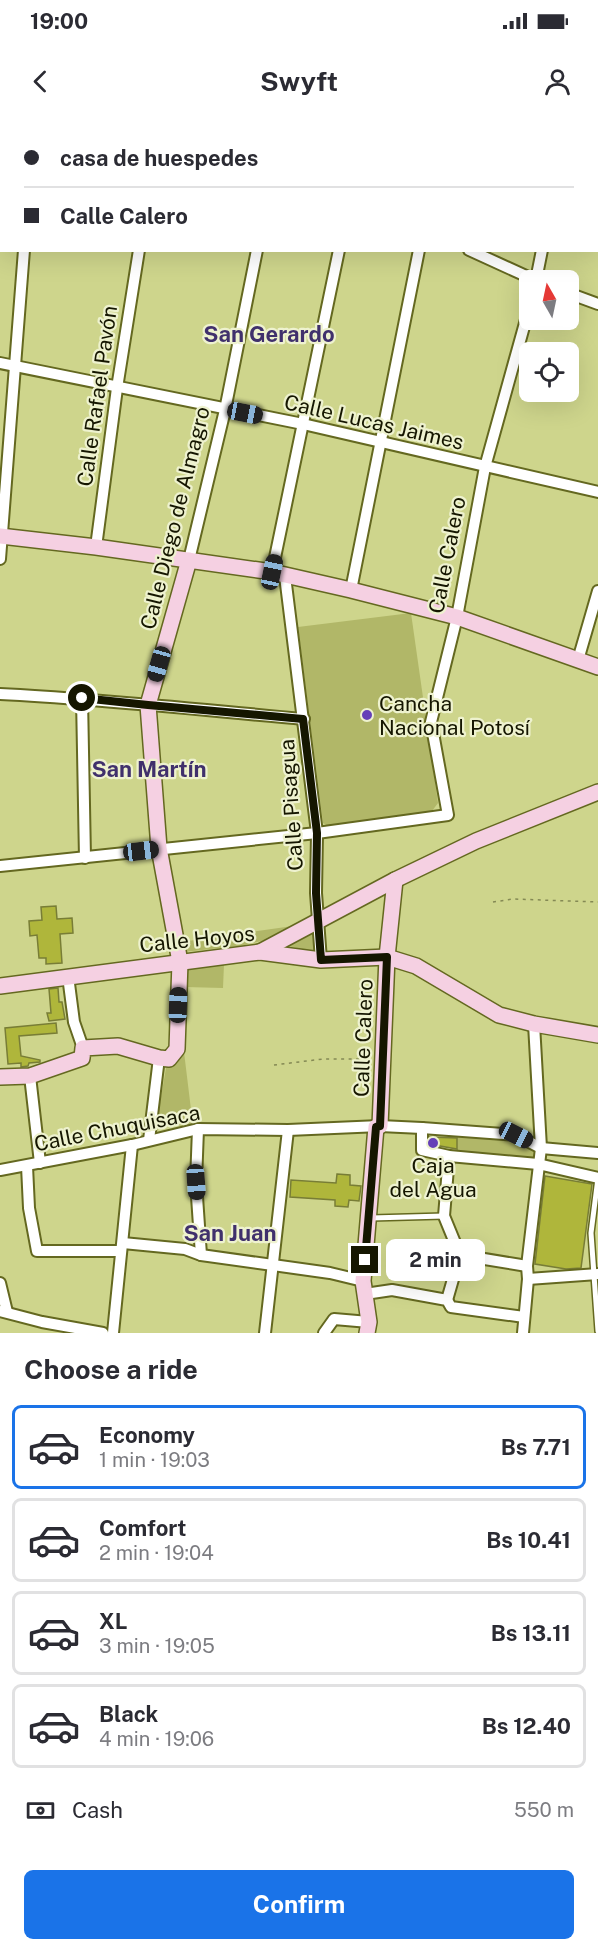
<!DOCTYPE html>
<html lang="en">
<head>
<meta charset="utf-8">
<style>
	:root { --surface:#fff; --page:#f7f7f7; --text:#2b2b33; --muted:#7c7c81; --line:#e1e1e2; --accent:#1a73e8 }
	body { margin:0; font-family:"Public Sans",sans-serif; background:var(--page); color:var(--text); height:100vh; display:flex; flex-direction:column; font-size:22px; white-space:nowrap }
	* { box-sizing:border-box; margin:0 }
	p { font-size:20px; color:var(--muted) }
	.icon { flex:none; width:33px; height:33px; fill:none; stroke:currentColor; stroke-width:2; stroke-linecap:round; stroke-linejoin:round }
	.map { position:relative; height:1213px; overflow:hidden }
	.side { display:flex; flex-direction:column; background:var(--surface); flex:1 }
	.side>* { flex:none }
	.guide { position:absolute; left:0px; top:0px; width:598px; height:132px; box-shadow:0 6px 24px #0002; display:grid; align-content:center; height:132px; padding:0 24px; background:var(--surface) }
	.needle { width:39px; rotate:351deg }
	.tools { position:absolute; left:519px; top:150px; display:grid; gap:12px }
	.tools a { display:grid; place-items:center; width:60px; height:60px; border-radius:9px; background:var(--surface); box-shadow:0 6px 24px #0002; font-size:30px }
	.end { position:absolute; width:27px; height:27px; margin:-14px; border:8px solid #151600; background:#fff; box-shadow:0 0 0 3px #fff }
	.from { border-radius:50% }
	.bubble { position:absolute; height:42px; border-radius:9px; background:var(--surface); box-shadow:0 6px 24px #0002; font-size:20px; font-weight:700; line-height:42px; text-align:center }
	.car { position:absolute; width:18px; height:36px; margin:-18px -9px; border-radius:8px; box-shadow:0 0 4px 2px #0007; background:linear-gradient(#222 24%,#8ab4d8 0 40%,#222 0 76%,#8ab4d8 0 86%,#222 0) }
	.guide b { display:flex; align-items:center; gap:21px; height:57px; font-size:22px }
	.guide b+b { border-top:2px solid var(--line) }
	.guide i { width:15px; height:15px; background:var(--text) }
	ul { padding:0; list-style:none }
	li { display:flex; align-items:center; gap:18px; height:84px; margin:0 12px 9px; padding:0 12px; border:3px solid var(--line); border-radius:9px }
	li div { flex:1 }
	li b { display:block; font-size:22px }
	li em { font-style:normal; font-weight:700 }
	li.selected { border-color:var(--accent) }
	li>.icon { width:54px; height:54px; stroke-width:1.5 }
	h2 { padding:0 24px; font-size:27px; line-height:72px }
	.pay { display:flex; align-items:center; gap:15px; height:66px; padding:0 24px; font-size:22px }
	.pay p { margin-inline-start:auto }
	.button { display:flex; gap:12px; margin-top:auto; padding:12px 24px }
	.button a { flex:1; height:69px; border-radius:9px; background:var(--accent); color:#fff; font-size:24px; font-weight:700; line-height:69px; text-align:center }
	.status { display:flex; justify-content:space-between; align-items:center; height:42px; padding:0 30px; background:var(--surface); direction:ltr }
	.status svg { height:16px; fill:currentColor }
	header { display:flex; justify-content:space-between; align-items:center; height:78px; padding:0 24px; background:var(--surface); font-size:27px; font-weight:700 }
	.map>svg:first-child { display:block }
	.green { fill:#b1b768 }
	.building { fill:#afb63b; stroke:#787d36; stroke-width:1.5 }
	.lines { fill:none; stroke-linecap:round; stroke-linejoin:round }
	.service-casing { stroke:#646820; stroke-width:8 }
	.minor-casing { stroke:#646820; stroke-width:14 }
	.secondary-casing { stroke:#646820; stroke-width:18 }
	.path { stroke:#848954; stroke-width:1.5; stroke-dasharray:3 4.5; stroke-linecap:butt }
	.service { stroke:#fff; stroke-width:5 }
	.minor { stroke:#fff; stroke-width:10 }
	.secondary { stroke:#f5d0e2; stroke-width:15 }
	.route { stroke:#151600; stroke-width:8 }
	.poi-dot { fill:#6540b8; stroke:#eef2cf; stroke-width:2 }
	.labels { text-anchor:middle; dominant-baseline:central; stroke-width:4.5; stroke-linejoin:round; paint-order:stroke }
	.street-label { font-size:21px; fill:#151600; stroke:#eef2cf }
	.poi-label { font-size:21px; fill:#151600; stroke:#eef2cf; text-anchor:start }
	.neighbourhood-label { font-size:22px; font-weight:bold; fill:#40306c; stroke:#eef2cf }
</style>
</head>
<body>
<div class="status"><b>19:00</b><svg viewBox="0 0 49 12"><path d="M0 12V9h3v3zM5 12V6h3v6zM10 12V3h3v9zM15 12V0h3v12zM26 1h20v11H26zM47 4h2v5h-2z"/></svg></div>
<header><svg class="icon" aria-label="back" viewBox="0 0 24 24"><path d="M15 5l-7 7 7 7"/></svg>Swyft<svg class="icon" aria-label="person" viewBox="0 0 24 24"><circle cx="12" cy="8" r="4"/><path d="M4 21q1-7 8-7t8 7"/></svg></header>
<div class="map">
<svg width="598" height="1213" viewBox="0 0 598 1213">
	<rect width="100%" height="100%" fill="#ced58c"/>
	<g class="green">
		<path d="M411,493L438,683L432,691L328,706L323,703L298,507Z"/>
		<path d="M300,805L274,818L240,826L183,832L181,822Z"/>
		<path d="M312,813L314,832L284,825Z"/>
		<path d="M224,844L223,868L185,867L186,848Z"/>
		<path d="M184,932L193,1006L163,1005L159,1004L157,1000L166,948L177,943Z"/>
		<path d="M457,1015L514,1020L531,1028L534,1033L533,1037L530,1040L522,1039L457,1031Z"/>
	</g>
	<g class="building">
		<path d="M56,786L57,799L72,798L73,813L60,814L62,843L46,844V838H39L37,815L30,816L29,801L42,800L41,787Z"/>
		<path d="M58,868L59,882H62L65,899L49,901L47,893H51L49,869Z"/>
		<path d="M56,903L57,913L19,916L21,936L40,940V942L29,943L28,946L21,947V943L8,944L5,908Z"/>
		<path d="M429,1017L457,1018V1029L429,1024Z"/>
		<path d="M337,1054L350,1055V1065L361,1066L359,1081L349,1080L348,1087L335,1086V1080L290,1077L291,1060L336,1063Z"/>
		<path d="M545,1056L592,1064L581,1148L566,1149L535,1144Z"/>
	</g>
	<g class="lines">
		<defs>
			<g id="service">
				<path d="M598,1058L591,1113L598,1211"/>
				<path d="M371,1098L444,1096"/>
			</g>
			<g id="minor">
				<path d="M162,1L164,2"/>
				<path d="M54,2V0"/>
				<path d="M280,2V0"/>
				<path d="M362,2V0"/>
				<path d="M442,2V0"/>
				<path d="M571,2V0"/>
				<path d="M597,45H598"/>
				<path d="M0,63H2"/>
				<path d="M469,130L535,160"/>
				<path d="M536,160L542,130"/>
				<path d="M568,173L598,184"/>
				<path d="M0,243L303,304L598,372"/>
				<path d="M96,427L117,268L139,130"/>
				<path d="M0,439L24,130"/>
				<path d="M189,440L225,290L257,130"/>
				<path d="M272,452L339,130"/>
				<path d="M285,456L317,713L316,773L321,840"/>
				<path d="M351,470L419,130"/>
				<path d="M578,540L598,471"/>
				<path d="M0,574C101,579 202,590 304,599"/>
				<path d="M82,578L85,738"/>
				<path d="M0,746L317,713L448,695L431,602L457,497L485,347L530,185"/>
				<path d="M68,856L74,902L83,928"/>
				<path d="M30,956L40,1043"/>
				<path d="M422,1008V1030L449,1036L538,1044L598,1058"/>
				<path d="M198,1009L196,1062L201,1135"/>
				<path d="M149,1020L159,938"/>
				<path d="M449,1036L444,1096L460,1135L527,1146"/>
				<path d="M27,1046L29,1088L37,1131H120"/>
				<path d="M0,1050L132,1025L198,1009L288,1010L380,1006L422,1008L516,1015L541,1028L598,1033"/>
				<path d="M123,1123L185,1129L201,1135L330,1153L363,1161"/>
				<path d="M528,1159L598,1154"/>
				<path d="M0,1163L7,1192"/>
				<path d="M365,1174L392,1170L447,1180L451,1187L524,1197"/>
				<path d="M447,1180L460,1135"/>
				<path d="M0,1191L42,1202L103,1213"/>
				<path d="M113,1213L132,1025"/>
				<path d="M265,1213L288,1010"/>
				<path d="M324,1213L334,1199L369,1202"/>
				<path d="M523,1213L528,1159L527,1146L541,1028L534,904"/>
			</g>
			<g id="secondary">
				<path d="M0,416L96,427L272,452L351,470L457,497L598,547"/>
				<path d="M260,832L395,760L476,721L598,672"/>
				<path d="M0,866L260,832L321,840L387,837L416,846L499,895L534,904L598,915"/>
				<path d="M0,957L30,956L82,938L83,928L118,926L159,938L169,939L177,929L180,842L159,728L148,585L189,440"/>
				<path d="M380,1006L387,837L395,760"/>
				<path d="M367,1213L369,1202L363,1161L376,1007"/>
			</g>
		</defs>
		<use href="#service" class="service-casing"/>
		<use href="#minor" class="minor-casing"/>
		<use href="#secondary" class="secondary-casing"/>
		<g class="path">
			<path d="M493,782L513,779L598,782"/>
			<path d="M274,945L323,939H370"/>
		</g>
		<use href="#service" class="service"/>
		<use href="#minor" class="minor"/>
		<use href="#secondary" class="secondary"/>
	</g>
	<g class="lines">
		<path class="route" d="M82,578L148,585L303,599L317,713L316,773L321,840L387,837L380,1006L376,1007L365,1140"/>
	</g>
	<g class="poi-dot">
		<circle cx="367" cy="595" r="6"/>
		<circle cx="433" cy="1023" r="6"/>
	</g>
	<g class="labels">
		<g class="street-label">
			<text transform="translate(97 276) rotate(-82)">Calle Rafael Pavón</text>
			<text transform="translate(374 302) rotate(13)">Calle Lucas Jaimes</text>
			<text transform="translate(175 398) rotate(-76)">Calle Diego de Almagro</text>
			<text transform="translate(447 435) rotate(-79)">Calle Calero</text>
			<text transform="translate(291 685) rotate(-94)">Calle Pisagua</text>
			<text transform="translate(197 819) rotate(-6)">Calle Hoyos</text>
			<text transform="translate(363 918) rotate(-88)">Calle Calero</text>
			<text transform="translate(117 1008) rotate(-11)">Calle Chuquisaca</text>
		</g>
		<g class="poi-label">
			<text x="379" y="583">Cancha<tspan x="379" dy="24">Nacional Potosí</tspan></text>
			<text x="433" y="1045" text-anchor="middle">Caja<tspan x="433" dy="24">del Agua</tspan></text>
		</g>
		<g class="neighbourhood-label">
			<text x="269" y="214">San Gerardo</text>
			<text x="149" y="649">San Martín</text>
			<text x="230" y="1113">San Juan</text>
		</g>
	</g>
</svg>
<div class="tools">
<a><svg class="needle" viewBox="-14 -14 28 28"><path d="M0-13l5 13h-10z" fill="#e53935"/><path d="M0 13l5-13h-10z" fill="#7c7c81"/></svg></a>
<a><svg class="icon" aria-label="locate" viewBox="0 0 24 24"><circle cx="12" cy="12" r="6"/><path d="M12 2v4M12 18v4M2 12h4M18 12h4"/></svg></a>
</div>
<i class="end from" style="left:82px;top:578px"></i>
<i class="end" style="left:365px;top:1140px"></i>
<div class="bubble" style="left:386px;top:1119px;width:99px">2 min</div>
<i class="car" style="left:245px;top:293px;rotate:101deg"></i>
<i class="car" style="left:272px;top:452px;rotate:12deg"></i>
<i class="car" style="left:159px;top:544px;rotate:196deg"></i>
<i class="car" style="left:141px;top:731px;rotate:83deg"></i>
<i class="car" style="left:178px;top:885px;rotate:2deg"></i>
<i class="car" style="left:516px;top:1015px;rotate:117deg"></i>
<i class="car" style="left:196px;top:1062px;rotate:176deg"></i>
<div class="guide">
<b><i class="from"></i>casa de huespedes</b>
<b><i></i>Calle Calero</b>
</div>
</div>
<section class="side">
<h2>Choose a ride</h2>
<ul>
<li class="selected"><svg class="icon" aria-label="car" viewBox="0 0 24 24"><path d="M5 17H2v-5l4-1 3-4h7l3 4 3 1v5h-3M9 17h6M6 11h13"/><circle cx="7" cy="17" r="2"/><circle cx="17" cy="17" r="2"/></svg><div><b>Economy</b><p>1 min · 19:03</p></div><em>Bs 7.71</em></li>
<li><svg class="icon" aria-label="car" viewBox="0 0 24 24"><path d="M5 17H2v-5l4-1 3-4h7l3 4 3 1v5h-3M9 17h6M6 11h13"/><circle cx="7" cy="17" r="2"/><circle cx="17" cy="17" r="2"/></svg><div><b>Comfort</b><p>2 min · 19:04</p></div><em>Bs 10.41</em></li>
<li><svg class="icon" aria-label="car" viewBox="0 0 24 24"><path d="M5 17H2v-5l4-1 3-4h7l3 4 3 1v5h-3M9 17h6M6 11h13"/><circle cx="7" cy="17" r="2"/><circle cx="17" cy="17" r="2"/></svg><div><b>XL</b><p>3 min · 19:05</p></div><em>Bs 13.11</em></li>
<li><svg class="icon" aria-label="car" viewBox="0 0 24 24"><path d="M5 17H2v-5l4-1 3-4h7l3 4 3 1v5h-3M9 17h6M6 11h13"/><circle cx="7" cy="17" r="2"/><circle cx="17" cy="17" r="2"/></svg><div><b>Black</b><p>4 min · 19:06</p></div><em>Bs 12.40</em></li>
</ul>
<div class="pay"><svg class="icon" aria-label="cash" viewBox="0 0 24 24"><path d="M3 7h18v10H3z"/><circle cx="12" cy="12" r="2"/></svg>Cash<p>550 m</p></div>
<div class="button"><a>Confirm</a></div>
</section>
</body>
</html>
